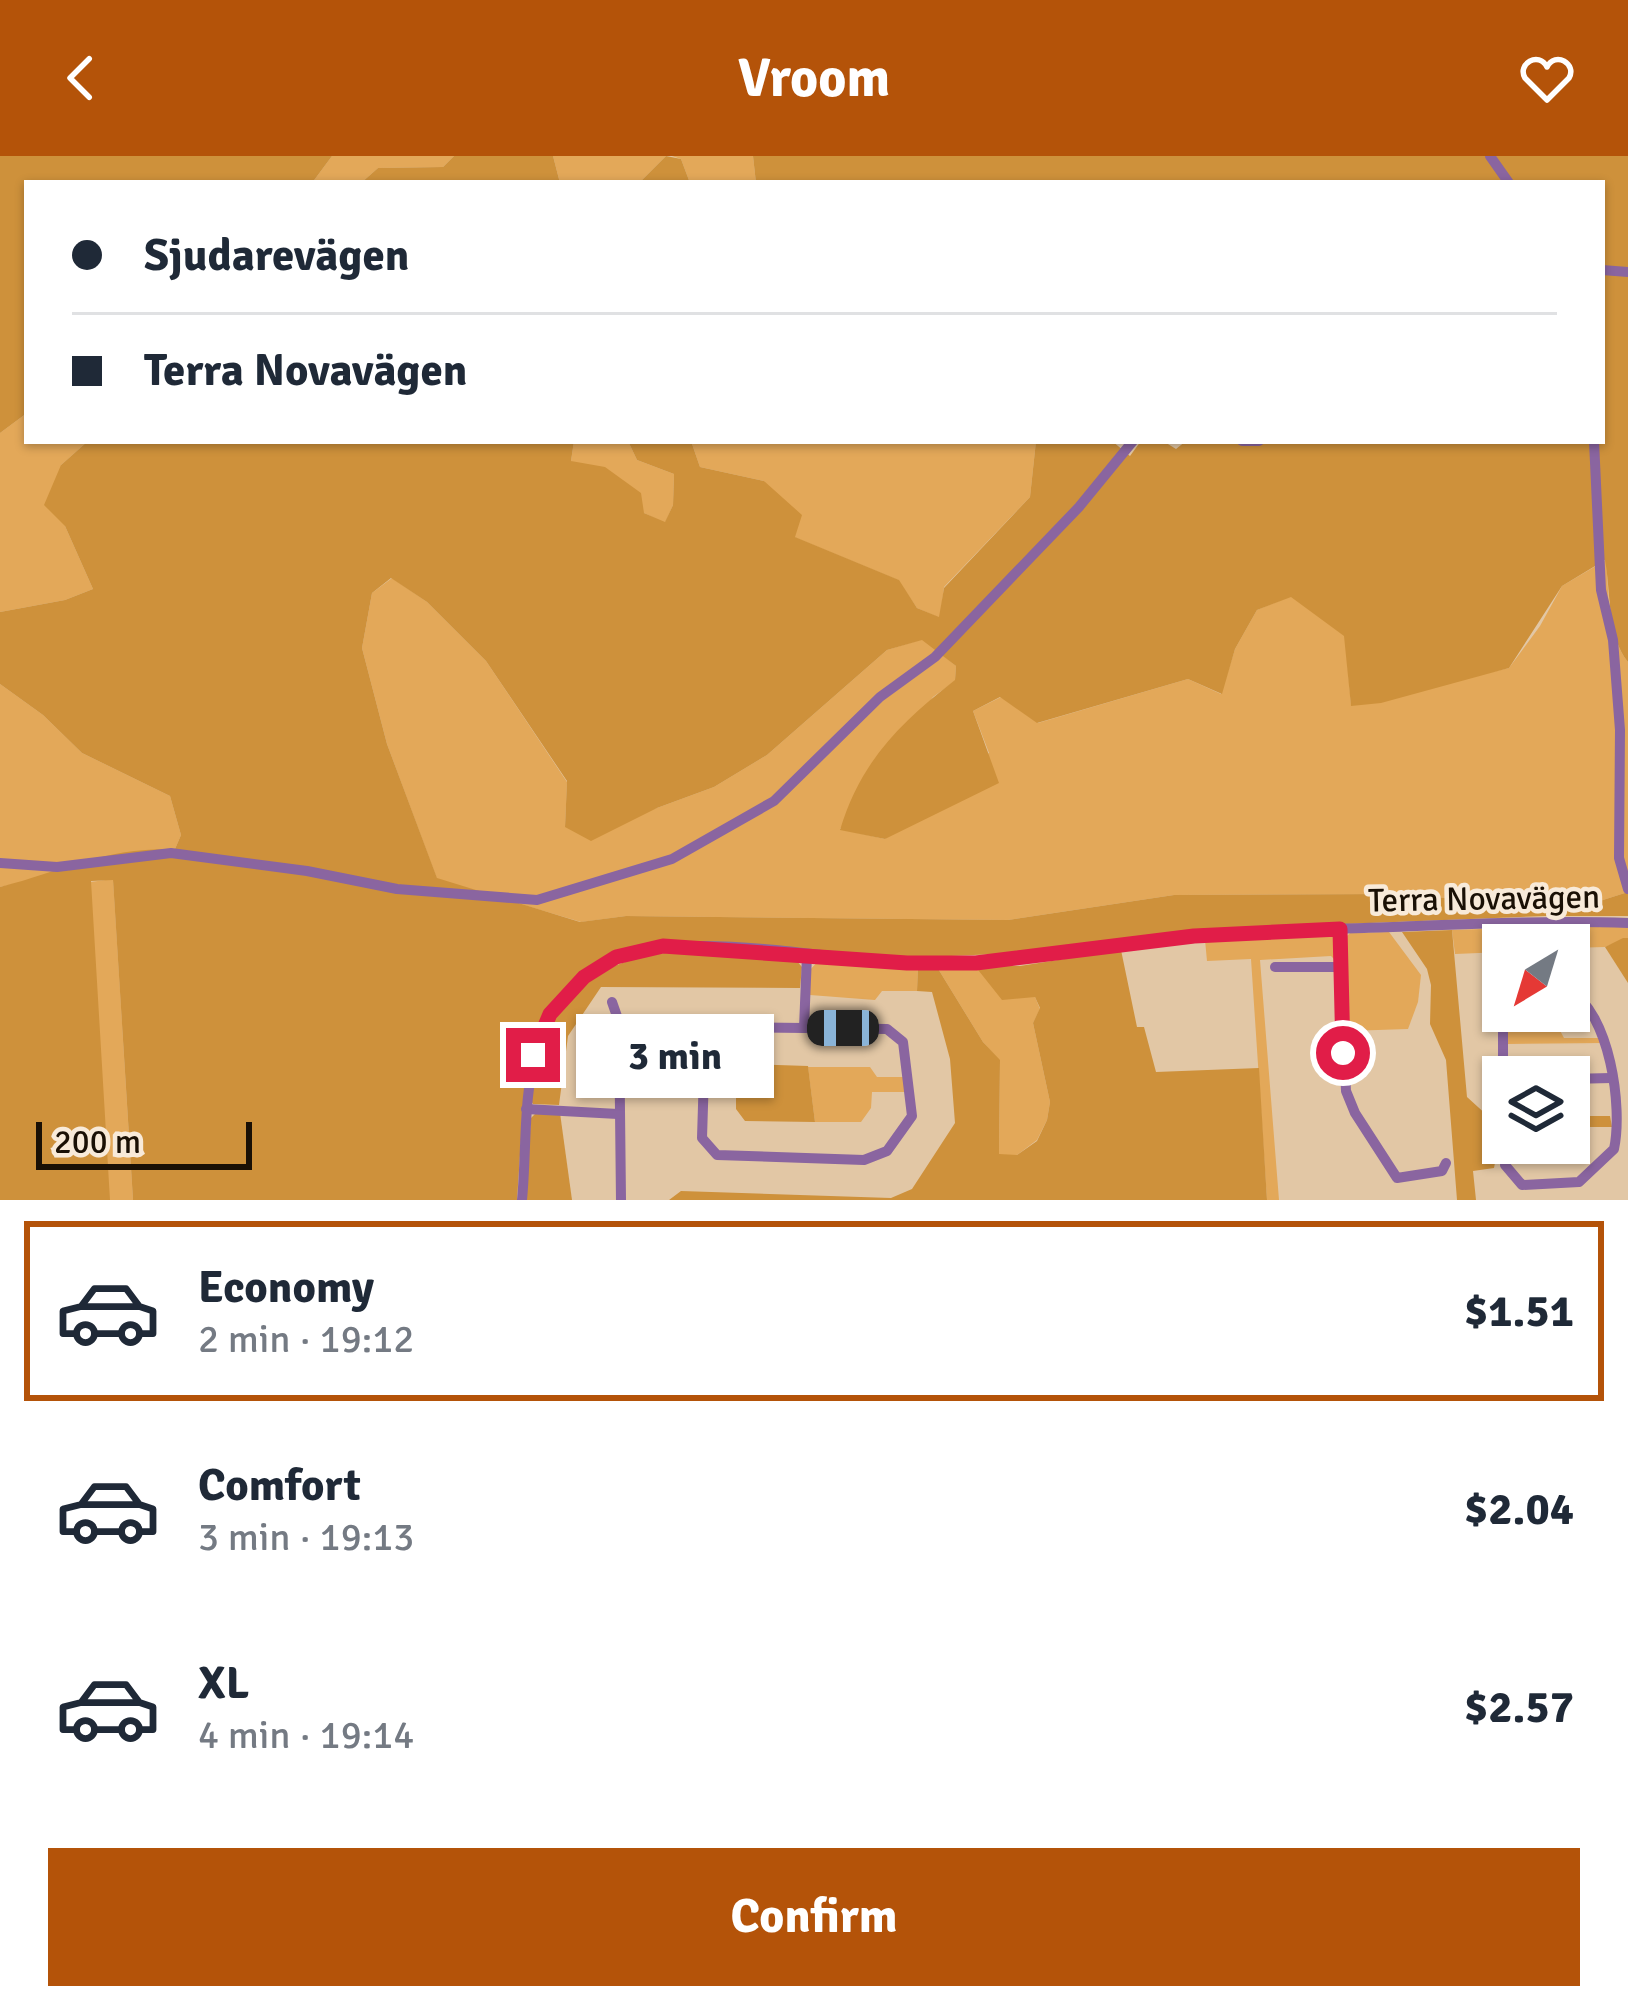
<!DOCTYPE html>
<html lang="en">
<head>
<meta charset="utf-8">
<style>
	:root { --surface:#fff; --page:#f2f2f3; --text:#1f2937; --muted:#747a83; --line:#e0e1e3; --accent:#b45309 }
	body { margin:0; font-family:Signika,sans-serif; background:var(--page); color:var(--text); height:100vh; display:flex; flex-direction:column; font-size:45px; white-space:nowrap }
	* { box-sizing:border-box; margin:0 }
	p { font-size:39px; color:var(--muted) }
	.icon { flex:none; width:66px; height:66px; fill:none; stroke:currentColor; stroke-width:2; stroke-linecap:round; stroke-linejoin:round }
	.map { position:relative; height:1044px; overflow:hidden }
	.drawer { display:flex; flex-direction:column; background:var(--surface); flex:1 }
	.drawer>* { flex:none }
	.banner { position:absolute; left:24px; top:24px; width:1581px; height:264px; border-radius:0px; box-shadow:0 3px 9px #0004; display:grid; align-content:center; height:264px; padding:0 48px; background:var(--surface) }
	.needle { width:78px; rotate:218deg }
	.controls { position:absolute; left:1482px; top:768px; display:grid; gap:24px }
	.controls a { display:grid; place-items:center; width:108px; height:108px; border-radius:0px; background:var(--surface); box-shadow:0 3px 9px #0004; font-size:60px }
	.scale { position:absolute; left:36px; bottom:30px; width:216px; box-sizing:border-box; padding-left:12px; border:6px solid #1a1005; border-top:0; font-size:33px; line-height:42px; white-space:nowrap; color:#1a1005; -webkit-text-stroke:9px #f8ead9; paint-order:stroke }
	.end { position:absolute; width:54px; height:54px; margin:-27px; border:15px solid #e11d48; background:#fff; box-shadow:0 0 0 6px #fff }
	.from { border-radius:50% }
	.bubble { position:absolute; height:84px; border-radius:0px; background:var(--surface); box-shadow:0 3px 9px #0004; font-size:39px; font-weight:700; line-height:84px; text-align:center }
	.car { position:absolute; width:36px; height:72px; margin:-36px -18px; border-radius:15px; box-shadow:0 0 9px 3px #0007; background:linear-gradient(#222 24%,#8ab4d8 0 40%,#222 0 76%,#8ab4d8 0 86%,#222 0) }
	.banner b { display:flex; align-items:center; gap:42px; height:114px; font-size:45px }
	.banner b+b { border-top:3px solid var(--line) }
	.banner i { width:30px; height:30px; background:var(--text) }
	ul { padding:21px 0 0; list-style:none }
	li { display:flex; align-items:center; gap:36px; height:180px; margin:0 24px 18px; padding:0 24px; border:6px solid transparent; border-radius:0px }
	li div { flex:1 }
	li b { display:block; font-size:45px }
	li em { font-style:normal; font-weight:700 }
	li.selected { border-color:var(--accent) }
	li>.icon { width:108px; height:108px; stroke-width:1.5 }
	.action { display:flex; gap:24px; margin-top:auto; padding:24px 48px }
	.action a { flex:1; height:138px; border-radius:0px; background:var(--accent); color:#fff; font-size:48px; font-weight:700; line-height:138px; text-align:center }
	header { display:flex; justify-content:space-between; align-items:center; height:156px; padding:0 48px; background:var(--accent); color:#fff; font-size:54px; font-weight:700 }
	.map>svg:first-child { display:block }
	.green { fill:#e3a859 }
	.forest { fill:#ce913b }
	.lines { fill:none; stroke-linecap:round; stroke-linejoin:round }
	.minor { stroke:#8a65a0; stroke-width:10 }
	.route { stroke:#e11d48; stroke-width:15 }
	.labels { text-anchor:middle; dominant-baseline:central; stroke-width:9; stroke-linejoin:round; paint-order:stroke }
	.street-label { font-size:33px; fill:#1a1005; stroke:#f8ead9 }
</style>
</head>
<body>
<header><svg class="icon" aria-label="back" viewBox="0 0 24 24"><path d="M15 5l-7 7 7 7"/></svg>Vroom<svg class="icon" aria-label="heart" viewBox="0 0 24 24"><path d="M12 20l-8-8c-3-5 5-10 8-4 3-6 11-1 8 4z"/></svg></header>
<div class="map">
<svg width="1628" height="1044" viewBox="0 0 1628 1044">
	<rect width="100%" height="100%" fill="#e2c7a5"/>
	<g class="green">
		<path d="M332,0H454L443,11L378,12L361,27H312Z"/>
		<path d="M553,0H666L639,27H560Z"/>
		<path d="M672,0H753L756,27H690L681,3Z"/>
		<path d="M27,257V285H88L61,309L65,370L93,433L65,444L0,456V277Z"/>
		<path d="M574,285H628L637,304L674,318L673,349L665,367L644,357L571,305Z"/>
		<path d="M691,285H1036L1030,341L944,431L940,462L917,452L898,424L794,381L764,325L700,311Z"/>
		<path d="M1606,404C1609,435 1607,480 1628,506V736L1581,751L1388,738L1174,739L1008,764L626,760L581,766L437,723L387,588L362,492L372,437L392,422L427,446L486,505L567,626L565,671L657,652L714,631L767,599L887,494L923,483L956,510L955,525L933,541L840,673L885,683L989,597L973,555L1001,541L1038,567L1188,523L1221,538L1235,493L1257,454L1291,440L1345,480L1351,549L1509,512L1540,470L1562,430Z"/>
		<path d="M0,528L43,559L82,597L170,640L181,679L175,693L0,731Z"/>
		<path d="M113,723L133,1044H0V820L90,726Z"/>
		<path d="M1562,770L1628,771V782L1605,791L1569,792V789H1556V776Z"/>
		<path d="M1541,771L1547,775V789H1503V796L1455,798L1452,774Z"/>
		<path d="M1389,776L1421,819L1418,846L1408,873L1347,875L1345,782L1350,777Z"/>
		<path d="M1331,779L1335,781L1336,805L1331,800L1260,804L1279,1044H1267L1251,803L1207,805L1205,784Z"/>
		<path d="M819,804L918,811L917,835H882L875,844L810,839V814Z"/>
		<path d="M975,810L1035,841L1040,853L1033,867L1050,946L1047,964L1037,984L1017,999H999L1000,905L983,886L937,811Z"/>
		<path d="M1505,868L1557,869L1564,882H1602L1604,887L1506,888Z"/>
		<path d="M808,911H870L877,921H904L906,936H872L871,952L861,966H815Z"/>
	</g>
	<g class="forest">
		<path d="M0,0H332L312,27H27V257L0,277Z"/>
		<path d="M454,0H553L560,27H361L378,12L443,11Z"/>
		<path d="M666,0L681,3L690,27H639Z"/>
		<path d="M753,0H1628V506C1607,480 1611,436 1605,404L1562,430L1509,512L1381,547L1351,550L1344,480L1291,441L1257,454L1235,493L1222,538L1188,523L1037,567L1000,541L973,555L999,627L885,683L840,674C861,605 899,568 955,524L956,510L922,484L887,494L767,599L714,631L657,652L591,685L565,671L567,625L486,505L427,446L391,422L372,437L362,492L387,588L437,722L580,766L626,760L1008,764L1174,739L1388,738L1581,751L1628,736V760H1545L1192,774L1020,797L907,802L694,785H664L637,791L601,804L571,826L540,868L526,909L517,1044H133L113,724L91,725L110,1044H0V731C66,714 102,692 175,693L181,679L170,640L82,597L43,559L0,528V456L65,444L93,433L65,370L44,349L61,309L88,285H574L571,305L605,311L641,337L644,357L665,366L673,349L674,318L637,304L628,285H691L700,311L764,325L802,359L795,381L899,424L917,452L939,461L944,432L1030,341L1036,285H1112L1130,300L1141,285H1163L1176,293L1186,285H1602V27H756Z"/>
		<path d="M1452,774L1467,941L1489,961H1503V987H1569V960H1610L1612,971H1579V982L1572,989L1497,996L1494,1012L1473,1015L1476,1044H1457L1446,904L1430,868L1431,829L1427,813L1402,776Z"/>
		<path d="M1623,782H1628V827L1605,791Z"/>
		<path d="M1121,794L1137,871H1144L1156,916L1259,912L1267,1044H669L681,1035L891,1042L912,1033L955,967L950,903L932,836L917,835L918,811H937L983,886L1000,904L999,998L1017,999L1037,985L1047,964L1050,946L1033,867L1040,852L1035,841L1002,844L975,810H1020Z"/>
		<path d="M690,795L796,804L802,811L800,832L601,831L568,880L559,949L533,948L530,943C538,844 593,799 690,795Z"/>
		<path d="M747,908L808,910L815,966L745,965L736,953V931H707V920H736Z"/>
		<path d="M536,957H560L572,1044H525L531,962Z"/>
	</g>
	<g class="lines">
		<g class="minor">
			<path d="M1490,0L1509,27"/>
			<path d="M1602,114L1628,116"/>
			<path d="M1242,285H1259"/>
			<path d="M1594,285L1601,434L1613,484L1620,574L1619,702L1628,733"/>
			<path d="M0,707L57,711L171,697L307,715L397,733L537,744L672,703L774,645L880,541L935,501L1079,351L1133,285"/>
			<path d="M1339,773L1346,935L1355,957L1397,1022L1442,1015L1446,1007"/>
			<path d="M1551,789V767"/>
			<path d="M1275,811H1341"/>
			<path d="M612,846L619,866L621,1044"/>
			<path d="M1503,853V902L1520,921"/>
			<path d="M804,872L887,873L903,886L912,960L887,995L864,1004L717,999L702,982L705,885L715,874L726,871L804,872L807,799"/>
			<path d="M1569,923L1611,922"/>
			<path d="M526,953L618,958"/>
			<path d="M1505,1009L1522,1029L1579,1026L1614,993C1623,951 1610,857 1569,834"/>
			<path d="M522,1044C530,960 514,866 596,813C667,766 825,805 910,807C1005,809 1097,791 1191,780C1248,774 1306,774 1364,772C1452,769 1540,764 1628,767"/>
		</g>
	</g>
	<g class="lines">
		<path class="route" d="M533,899L550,858L584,821L616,801L663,790L907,807H976L1194,780L1340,773L1343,897"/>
	</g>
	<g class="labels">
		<g class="street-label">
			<text transform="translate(1484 743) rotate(-1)">Terra Novavägen</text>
		</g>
	</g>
</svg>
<div class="controls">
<a><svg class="needle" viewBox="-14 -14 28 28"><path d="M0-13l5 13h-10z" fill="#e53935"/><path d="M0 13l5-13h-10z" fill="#747a83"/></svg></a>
<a><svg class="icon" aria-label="layers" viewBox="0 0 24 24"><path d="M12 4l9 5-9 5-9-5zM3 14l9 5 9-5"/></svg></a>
</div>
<div class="scale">200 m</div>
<i class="end from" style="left:1343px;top:897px"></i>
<i class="end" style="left:533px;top:899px"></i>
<div class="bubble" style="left:576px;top:858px;width:198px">3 min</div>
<i class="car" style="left:843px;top:872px;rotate:270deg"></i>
<div class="banner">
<b><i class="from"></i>Sjudarevägen</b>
<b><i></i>Terra Novavägen</b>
</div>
</div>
<section class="drawer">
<ul>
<li class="selected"><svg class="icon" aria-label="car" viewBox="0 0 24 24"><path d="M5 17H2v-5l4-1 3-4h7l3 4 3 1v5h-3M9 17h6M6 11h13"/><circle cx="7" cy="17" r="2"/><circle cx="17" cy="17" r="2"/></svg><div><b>Economy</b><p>2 min · 19:12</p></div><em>$1.51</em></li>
<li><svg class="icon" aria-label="car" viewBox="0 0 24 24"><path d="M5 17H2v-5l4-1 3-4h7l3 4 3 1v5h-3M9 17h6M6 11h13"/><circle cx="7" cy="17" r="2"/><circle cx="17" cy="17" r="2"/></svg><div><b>Comfort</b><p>3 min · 19:13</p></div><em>$2.04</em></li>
<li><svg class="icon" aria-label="car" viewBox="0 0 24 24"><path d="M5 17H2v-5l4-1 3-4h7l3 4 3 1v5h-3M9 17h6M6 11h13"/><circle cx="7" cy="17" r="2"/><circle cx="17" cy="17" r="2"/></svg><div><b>XL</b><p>4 min · 19:14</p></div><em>$2.57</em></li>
</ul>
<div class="action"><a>Confirm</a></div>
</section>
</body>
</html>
